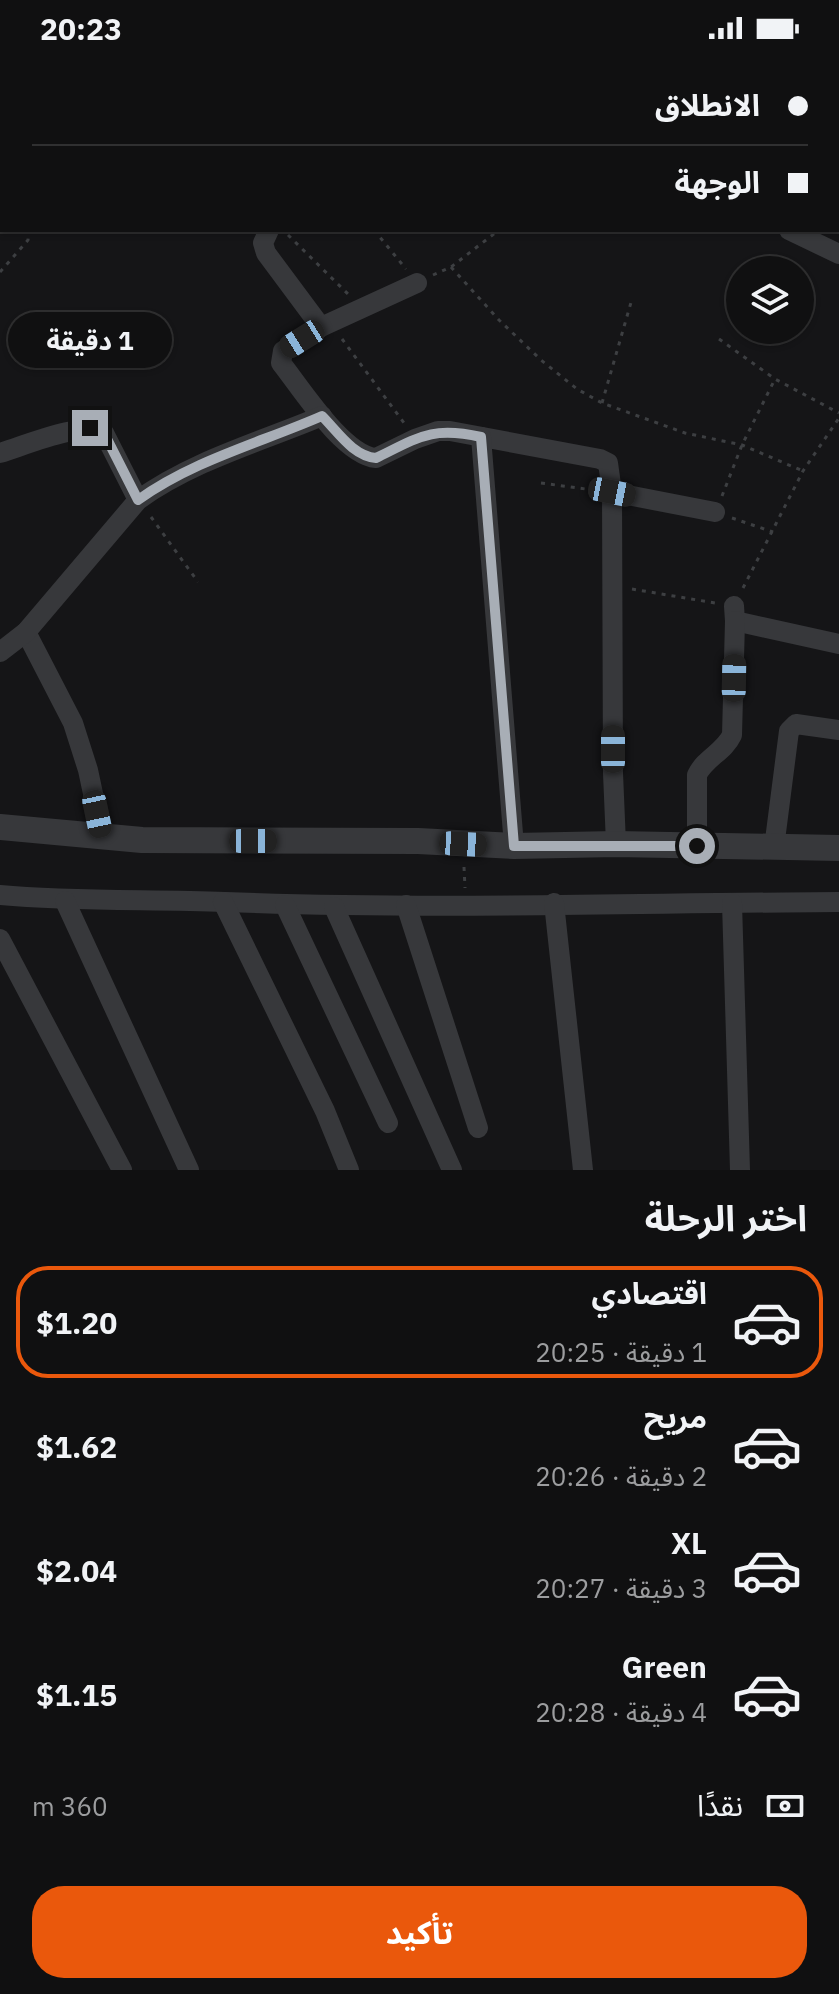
<!DOCTYPE html>
<html lang="ar">
<head>
<meta charset="utf-8">
<style>
	:root { --surface:#101011; --page:#1e1e1f; --text:#f1f3f6; --muted:#9c9d9f; --line:#303031; --accent:#ea580c }
	body { margin:0; font-family:"IBM Plex Sans","Noto Sans Arabic",sans-serif; background:var(--page); color:var(--text); direction:rtl; height:100vh; display:flex; flex-direction:column; font-size:30px; white-space:nowrap }
	* { box-sizing:border-box; margin:0 }
	p { font-size:26px; color:var(--muted) }
	.icon { flex:none; width:44px; height:44px; fill:none; stroke:currentColor; stroke-width:2; stroke-linecap:round; stroke-linejoin:round }
	.map { position:relative; height:1114px; overflow:hidden; direction:ltr }
	.panel { display:flex; flex-direction:column; background:var(--surface); flex:1 }
	.panel>* { flex:none }
	.hud { position:absolute; left:0px; top:0px; width:840px; height:176px; box-shadow:0 2px 6px #0004,0 0 0 2px var(--line); direction:rtl; display:grid; align-content:center; height:176px; padding:0 32px; background:var(--surface) }
	.fabs { position:absolute; left:726px; top:200px; display:grid; gap:16px }
	.fabs a { display:grid; place-items:center; width:88px; height:88px; border-radius:50%; background:var(--surface); box-shadow:0 2px 6px #0004,0 0 0 2px var(--line); font-size:40px }
	.end { position:absolute; width:36px; height:36px; margin:-18px; border:10px solid #a8aeb6; background:#111; box-shadow:0 0 0 4px #111 }
	.from { border-radius:50% }
	.bubble { position:absolute; height:56px; border-radius:28px; background:var(--surface); box-shadow:0 2px 6px #0004,0 0 0 2px var(--line); font-size:26px; font-weight:700; line-height:56px; text-align:center; direction:rtl }
	.car { position:absolute; width:24px; height:48px; margin:-24px -12px; border-radius:10px; box-shadow:0 0 6px 2px #0007; background:linear-gradient(#222 24%,#8ab4d8 0 40%,#222 0 76%,#8ab4d8 0 86%,#222 0) }
	.hud b { display:flex; align-items:center; gap:28px; height:76px; font-size:30px }
	.hud b+b { border-top:2px solid var(--line) }
	.hud i { width:20px; height:20px; background:var(--text) }
	ul { padding:0; list-style:none }
	li { display:flex; align-items:center; gap:24px; height:112px; margin:0 16px 12px; padding:0 16px; border:4px solid transparent; border-radius:32px }
	li div { flex:1 }
	li b { display:block; font-size:30px }
	li em { font-style:normal; font-weight:700 }
	li.current { border-color:var(--accent) }
	li>.icon { width:72px; height:72px; stroke-width:1.5 }
	h2 { padding:0 32px; font-size:36px; line-height:96px }
	.pay { display:flex; align-items:center; gap:20px; height:88px; padding:0 32px; font-size:30px }
	.pay p { margin-inline-start:auto }
	.cta { display:flex; gap:16px; margin-top:auto; padding:16px 32px }
	.cta a { flex:1; height:92px; border-radius:32px; background:var(--accent); color:#fff; font-size:32px; font-weight:700; line-height:92px; text-align:center }
	.status { display:flex; justify-content:space-between; align-items:center; height:56px; padding:0 40px; background:var(--surface); direction:ltr }
	.status svg { height:22px; fill:currentColor }
	.map>svg:first-child { display:block }
	.lines { fill:none; stroke-linecap:round; stroke-linejoin:round }
	.path { stroke:#3d3f42; stroke-width:3; stroke-dasharray:4 6; stroke-linecap:butt }
	.minor { stroke:#37383b; stroke-width:20 }
	.tertiary { stroke:#37383b; stroke-width:26 }
	.route { stroke:#a8aeb6; stroke-width:10 }
</style>
</head>
<body>
<div class="status"><b>20:23</b><svg viewBox="0 0 49 12"><path d="M0 12V9h3v3zM5 12V6h3v6zM10 12V3h3v9zM15 12V0h3v12zM26 1h20v11H26zM47 4h2v5h-2z"/></svg></div>
<div class="map">
<svg width="839" height="1114" viewBox="0 0 839 1114">
	<rect width="100%" height="100%" fill="#151517"/>
	<g class="lines">
		<g class="path">
			<path d="M133,0L134,2"/>
			<path d="M192,0L193,2"/>
			<path d="M0,145L2,147"/>
			<path d="M374,174L406,213"/>
			<path d="M288,179L348,238"/>
			<path d="M451,211L499,264L541,304L577,333L602,347L685,377L742,389L803,415"/>
			<path d="M0,216L28,184L29,174"/>
			<path d="M433,219L451,211L499,174"/>
			<path d="M342,283L404,367"/>
			<path d="M719,283L775,323L839,357"/>
			<path d="M602,347L632,243"/>
			<path d="M541,427L593,434"/>
			<path d="M722,440L742,389L775,323"/>
			<path d="M151,461L198,526"/>
			<path d="M732,462L773,476"/>
			<path d="M743,532L803,415L839,362"/>
			<path d="M632,533L715,547"/>
			<path d="M464,811L465,832"/>
		</g>
		<g class="minor">
			<path d="M19,0L20,2"/>
			<path d="M384,0L386,2"/>
			<path d="M531,0L533,2"/>
			<path d="M239,2L243,0"/>
			<path d="M626,2L627,0"/>
			<path d="M0,98L2,97"/>
			<path d="M269,174L263,187L266,197L321,271"/>
			<path d="M789,174L839,198"/>
			<path d="M417,227L321,271L283,295L281,307C301,332 343,399 376,402L415,383L438,375H450L600,403L608,407L612,436L613,717L616,788"/>
			<path d="M481,381L514,790"/>
			<path d="M0,397C24,390 84,364 104,377L138,444"/>
			<path d="M612,436L715,456"/>
			<path d="M734,550L735,565L839,588"/>
			<path d="M26,576L73,667L88,714L102,780"/>
			<path d="M0,596L26,576L138,444C194,404 260,386 322,360"/>
			<path d="M697,790V719C705,702 724,696 732,679L735,565"/>
			<path d="M774,792L789,675L796,668L839,674"/>
			<path d="M0,839C75,846 150,843 225,846C429,854 634,847 839,846"/>
			<path d="M65,845L189,1114"/>
			<path d="M223,846L325,1055L349,1114"/>
			<path d="M554,847L583,1114"/>
			<path d="M732,847L740,1114"/>
			<path d="M285,849L388,1067"/>
			<path d="M406,849L478,1072"/>
			<path d="M334,851L452,1114"/>
			<path d="M0,883L122,1114"/>
		</g>
		<path class="tertiary" d="M0,771L142,784L418,785L514,790L616,788L839,792"/>
	</g>
	<g class="lines">
		<path class="route" d="M90,372L104,377L138,444C194,404 260,387 322,360C338,376 353,400 376,402C419,381 432,370 481,381L514,790H697"/>
	</g>
</svg>
<div class="fabs">
<a><svg class="icon" aria-label="layers" viewBox="0 0 24 24"><path d="M12 4l9 5-9 5-9-5zM3 14l9 5 9-5"/></svg></a>
</div>
<i class="end from" style="left:697px;top:790px"></i>
<i class="end" style="left:90px;top:372px"></i>
<div class="bubble" style="left:8px;top:256px;width:164px">1 دقيقة</div>
<i class="car" style="left:302px;top:283px;rotate:238deg"></i>
<i class="car" style="left:612px;top:436px;rotate:101deg"></i>
<i class="car" style="left:734px;top:622px;rotate:1deg"></i>
<i class="car" style="left:613px;top:693px;rotate:0deg"></i>
<i class="car" style="left:97px;top:758px;rotate:168deg"></i>
<i class="car" style="left:253px;top:785px;rotate:90deg"></i>
<i class="car" style="left:463px;top:788px;rotate:93deg"></i>
<div class="hud">
<b><i class="from"></i>الانطلاق</b>
<b><i></i>الوجهة</b>
</div>
</div>
<section class="panel">
<h2>اختر الرحلة</h2>
<ul>
<li class="current"><svg class="icon" aria-label="car" viewBox="0 0 24 24"><path d="M5 17H2v-5l4-1 3-4h7l3 4 3 1v5h-3M9 17h6M6 11h13"/><circle cx="7" cy="17" r="2"/><circle cx="17" cy="17" r="2"/></svg><div><b>اقتصادي</b><p>1 دقيقة · 20:25</p></div><em>$1.20</em></li>
<li><svg class="icon" aria-label="car" viewBox="0 0 24 24"><path d="M5 17H2v-5l4-1 3-4h7l3 4 3 1v5h-3M9 17h6M6 11h13"/><circle cx="7" cy="17" r="2"/><circle cx="17" cy="17" r="2"/></svg><div><b>مريح</b><p>2 دقيقة · 20:26</p></div><em>$1.62</em></li>
<li><svg class="icon" aria-label="car" viewBox="0 0 24 24"><path d="M5 17H2v-5l4-1 3-4h7l3 4 3 1v5h-3M9 17h6M6 11h13"/><circle cx="7" cy="17" r="2"/><circle cx="17" cy="17" r="2"/></svg><div><b>XL</b><p>3 دقيقة · 20:27</p></div><em>$2.04</em></li>
<li><svg class="icon" aria-label="car" viewBox="0 0 24 24"><path d="M5 17H2v-5l4-1 3-4h7l3 4 3 1v5h-3M9 17h6M6 11h13"/><circle cx="7" cy="17" r="2"/><circle cx="17" cy="17" r="2"/></svg><div><b>Green</b><p>4 دقيقة · 20:28</p></div><em>$1.15</em></li>
</ul>
<div class="pay"><svg class="icon" aria-label="cash" viewBox="0 0 24 24"><path d="M3 7h18v10H3z"/><circle cx="12" cy="12" r="2"/></svg>نقدًا<p>360 m</p></div>
<div class="cta"><a>تأكيد</a></div>
</section>
</body>
</html>
